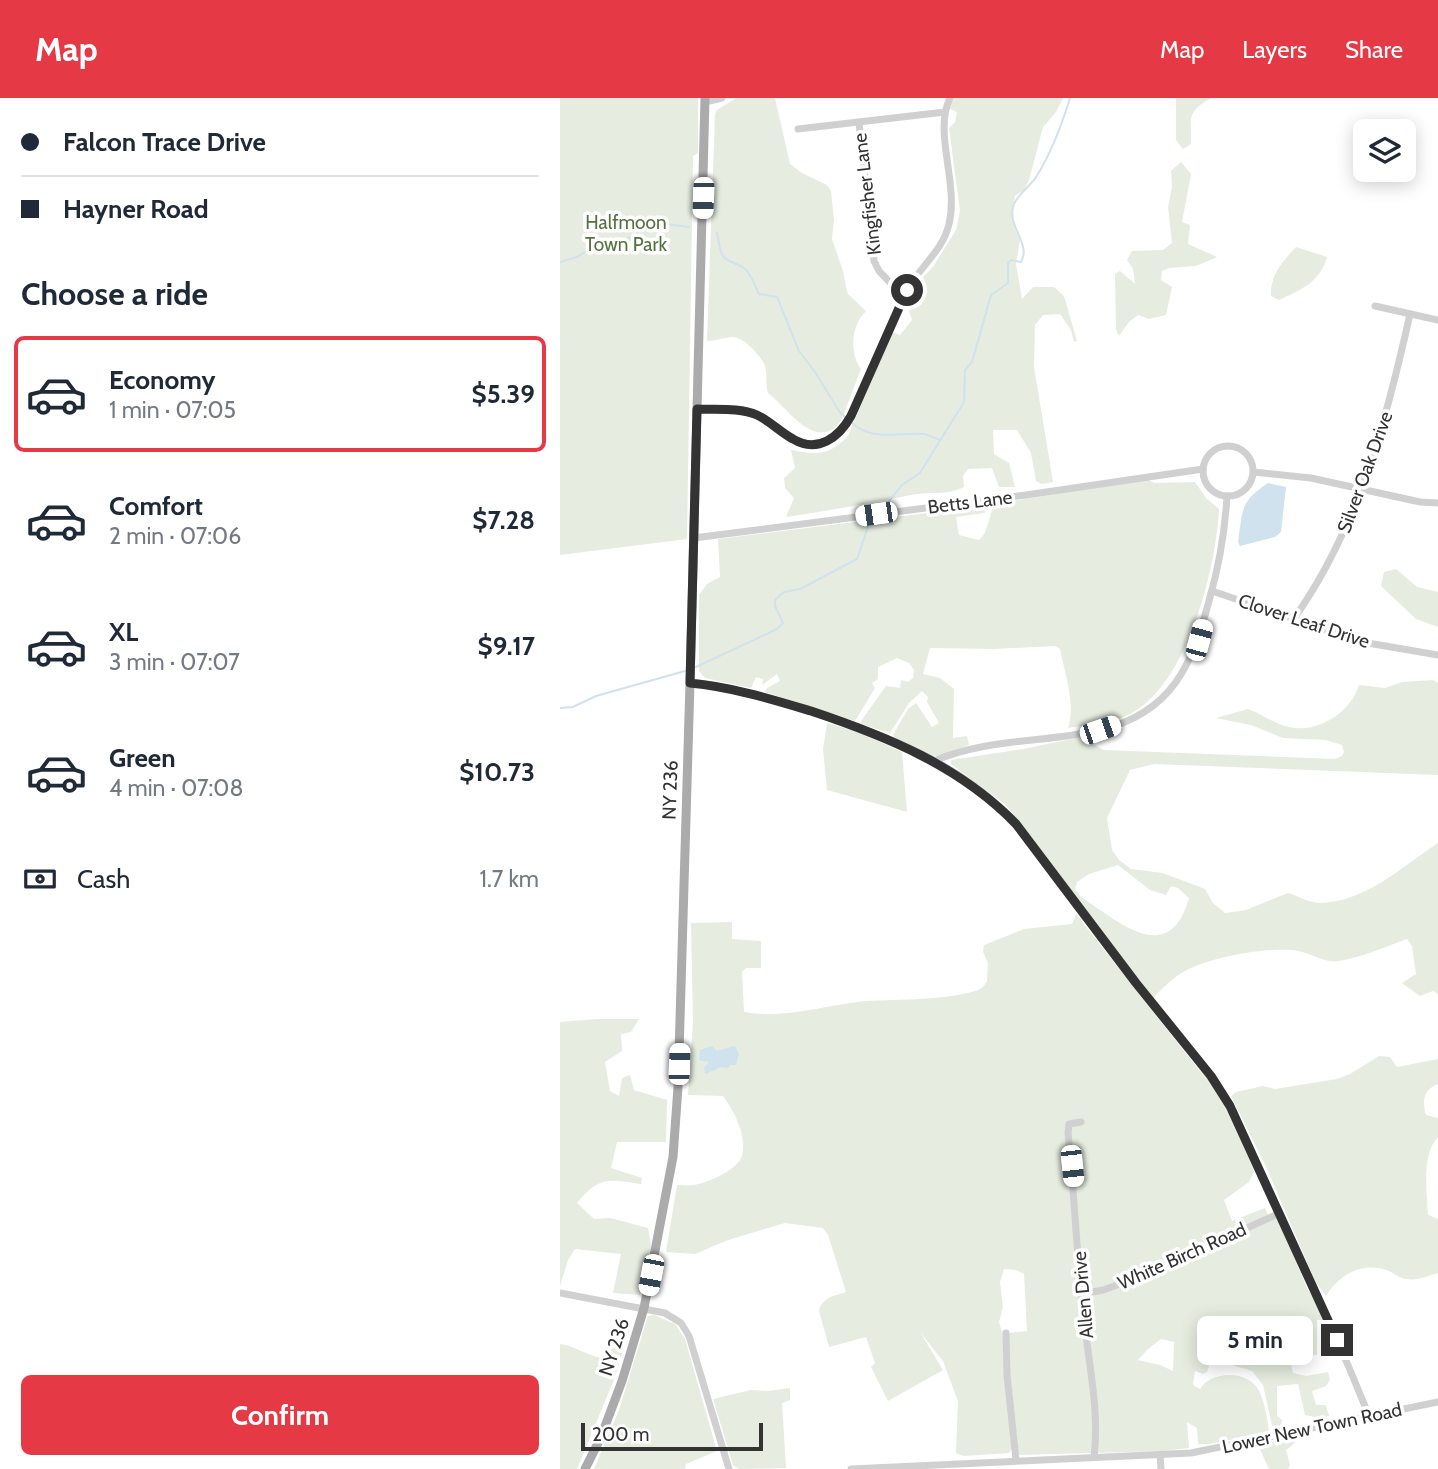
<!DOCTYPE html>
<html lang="en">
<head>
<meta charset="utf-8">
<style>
	:root { --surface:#fff; --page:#f2f2f3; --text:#1f2937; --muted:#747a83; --line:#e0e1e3; --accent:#e63946 }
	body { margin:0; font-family:Cabin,sans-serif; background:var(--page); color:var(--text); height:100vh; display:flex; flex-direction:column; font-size:26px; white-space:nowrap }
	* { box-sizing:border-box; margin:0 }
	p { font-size:23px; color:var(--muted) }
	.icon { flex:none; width:38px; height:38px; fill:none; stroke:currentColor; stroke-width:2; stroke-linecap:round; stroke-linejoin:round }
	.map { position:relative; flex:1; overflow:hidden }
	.sheet { display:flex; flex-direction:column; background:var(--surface); width:560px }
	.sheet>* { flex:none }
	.guide { display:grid; align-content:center; height:154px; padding:0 21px; background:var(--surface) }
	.fabs { position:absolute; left:793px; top:21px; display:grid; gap:14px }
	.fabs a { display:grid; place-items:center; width:63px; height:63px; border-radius:10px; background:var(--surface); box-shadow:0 4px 18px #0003; font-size:35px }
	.scale { position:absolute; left:21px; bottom:18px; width:182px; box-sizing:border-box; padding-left:7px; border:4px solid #333; border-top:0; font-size:19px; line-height:24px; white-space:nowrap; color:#333; -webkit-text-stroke:5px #fff; paint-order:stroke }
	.end { position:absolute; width:32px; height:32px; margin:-16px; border:9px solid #333; background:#fff; box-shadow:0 0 0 4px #fff }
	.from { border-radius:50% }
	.bubble { position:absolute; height:49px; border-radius:10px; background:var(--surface); box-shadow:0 4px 18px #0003; font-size:23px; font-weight:700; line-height:49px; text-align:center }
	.car { position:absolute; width:21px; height:42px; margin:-21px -10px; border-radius:9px; box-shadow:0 0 5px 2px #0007; background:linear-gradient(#fff 24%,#345 0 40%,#fff 0 76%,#345 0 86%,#fff 0) }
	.guide b { display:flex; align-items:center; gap:24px; height:66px; font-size:26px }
	.guide b+b { border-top:2px solid var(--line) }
	.guide i { width:18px; height:18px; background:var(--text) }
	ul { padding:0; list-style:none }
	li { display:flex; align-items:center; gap:21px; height:116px; margin:0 14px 10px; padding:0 7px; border:4px solid transparent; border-radius:10px }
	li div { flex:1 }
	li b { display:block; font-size:26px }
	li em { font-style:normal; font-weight:700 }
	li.selected { border-color:var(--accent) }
	li>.icon { width:63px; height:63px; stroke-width:1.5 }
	h2 { padding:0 21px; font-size:32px; line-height:84px }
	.pay { display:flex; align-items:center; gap:18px; height:77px; padding:0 21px; font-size:26px }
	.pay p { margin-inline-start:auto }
	.primary-button { display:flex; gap:14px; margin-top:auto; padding:14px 21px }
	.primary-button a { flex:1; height:80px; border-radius:10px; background:var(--accent); color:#fff; font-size:28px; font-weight:700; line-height:80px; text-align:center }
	header { display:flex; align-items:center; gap:42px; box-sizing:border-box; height:98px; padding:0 35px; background:var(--accent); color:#fff }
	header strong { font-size:33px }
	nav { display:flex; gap:38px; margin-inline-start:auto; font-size:24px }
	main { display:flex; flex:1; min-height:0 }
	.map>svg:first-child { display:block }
	.green { fill:#e6ecdf; fill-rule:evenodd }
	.water { fill:#cfe2ee }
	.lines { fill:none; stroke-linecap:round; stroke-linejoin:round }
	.stream { stroke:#cfe2ee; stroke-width:2 }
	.minor { stroke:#d0d0d0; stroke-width:7 }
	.major { stroke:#ababab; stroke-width:9 }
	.route { stroke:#333; stroke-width:9 }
	.labels { text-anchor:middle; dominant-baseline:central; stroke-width:7; stroke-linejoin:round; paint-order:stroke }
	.street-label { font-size:19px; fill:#333; stroke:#fff }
	.park-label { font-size:19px; fill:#56703f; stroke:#fff }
</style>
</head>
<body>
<header>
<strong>Map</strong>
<nav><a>Map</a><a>Layers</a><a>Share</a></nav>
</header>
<main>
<section class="sheet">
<div class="guide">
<b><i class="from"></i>Falcon Trace Drive</b>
<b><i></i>Hayner Road</b>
</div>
<h2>Choose a ride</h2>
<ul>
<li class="selected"><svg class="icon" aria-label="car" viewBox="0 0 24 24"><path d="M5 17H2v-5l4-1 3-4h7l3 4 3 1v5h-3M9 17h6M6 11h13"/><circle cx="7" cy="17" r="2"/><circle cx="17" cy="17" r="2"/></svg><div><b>Economy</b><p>1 min · 07:05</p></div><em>$5.39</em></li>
<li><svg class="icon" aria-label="car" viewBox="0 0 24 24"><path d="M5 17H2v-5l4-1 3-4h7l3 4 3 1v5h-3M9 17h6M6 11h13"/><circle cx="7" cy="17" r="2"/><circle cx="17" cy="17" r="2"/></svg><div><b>Comfort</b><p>2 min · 07:06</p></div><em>$7.28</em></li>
<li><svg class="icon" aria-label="car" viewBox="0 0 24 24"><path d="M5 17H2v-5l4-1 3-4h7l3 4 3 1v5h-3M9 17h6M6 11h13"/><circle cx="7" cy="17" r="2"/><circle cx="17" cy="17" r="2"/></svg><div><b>XL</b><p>3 min · 07:07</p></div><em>$9.17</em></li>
<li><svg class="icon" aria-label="car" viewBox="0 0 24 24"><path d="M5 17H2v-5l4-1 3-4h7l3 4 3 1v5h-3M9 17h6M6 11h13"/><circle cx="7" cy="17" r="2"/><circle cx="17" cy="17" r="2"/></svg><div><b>Green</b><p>4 min · 07:08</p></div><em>$10.73</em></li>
</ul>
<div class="pay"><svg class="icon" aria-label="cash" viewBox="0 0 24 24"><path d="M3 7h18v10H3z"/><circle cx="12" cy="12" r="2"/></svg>Cash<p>1.7 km</p></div>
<div class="primary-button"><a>Confirm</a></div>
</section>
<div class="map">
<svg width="878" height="1371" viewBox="0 0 878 1371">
	<rect width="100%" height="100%" fill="#fff"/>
	<g class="green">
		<path d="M0,0H138V55L133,58L127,441L0,457Z"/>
		<path d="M176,0H215L230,66L242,75L267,87L271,93L274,122L272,141L283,173L286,189L288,196L306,213C291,227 289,255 301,271L281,323C256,356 227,309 208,295C205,287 208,277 205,268C202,259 184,239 173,239C166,239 156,243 147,243L155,16L157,12Z"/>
		<path d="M394,0H503L496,14L483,29L469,82L464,92L455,98L453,113L455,131L460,142L456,166L462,201L473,189H494L504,198L517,243L514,244L511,232L500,216L483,217L475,227L474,269L493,384L482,386L476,383L471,355L457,332H433L434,356L449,365L455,389H439L432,370L408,371L403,378L404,389C387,398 370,393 351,397C309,405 268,413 226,419L234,400L225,390L224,380L235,370L231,352C257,357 269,358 288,338L332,234L340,237L352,222L347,206L361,181L373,169L396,132L400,113L389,30L395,24L397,14L388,10Z"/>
		<path d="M616,0H651C625,15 632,19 631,46L623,51L616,42Z"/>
		<path d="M621,64L631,76L622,124L630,127L628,146L657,159L636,168L609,170L602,173L601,182L612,189L606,217L589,221L578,217L569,224L559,238L556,231L555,176L560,173L575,186L573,171L567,162L572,153L603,152L612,145L608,109L612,89L611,73Z"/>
		<path d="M736,149L767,159C760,184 741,192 719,202L711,198C710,177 722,164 736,149Z"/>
		<path d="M587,381L594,385L635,384L646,400L659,411C656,471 627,587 570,616C550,627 530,626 508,630C516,607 505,576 500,551L495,548L433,551L370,550L363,576L380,580L394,591L393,640L407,638L409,647L379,658H370L335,640L333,637L348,611L356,605L372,629L379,625L367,604L368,599L362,593L349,605L330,635L301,626V623L326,588L340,590L341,582L348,584L353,580L354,572L349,565L337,560L318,569V581L312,585L315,590L295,623L205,594L207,590L220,583L217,576L202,587L203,581L196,579L191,590L145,580L139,573V497L147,486L160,479L158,441L424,408L425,415L396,419L399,437L419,442L425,435L434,406Z"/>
		<path d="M836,471L857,489L878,494V529L856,521L821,488L824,474Z"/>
		<path d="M873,582L878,585V677L594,666L570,672L547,720L552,752L559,762L571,771L603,775L645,791L653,805L665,815L686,812L728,795C738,798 750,805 760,805C805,804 842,769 878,745V896L873,893L860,898L842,885L856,876L852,848L847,841C825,849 802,859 779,863C765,866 748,853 732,852C703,850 658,858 631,870C616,876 604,889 593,900L446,707L391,666V662L463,651L536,636L537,638L533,646L544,652L775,661L782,658L784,654L782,647L766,642L723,640L691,627L656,620L688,611C702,616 714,626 729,629C758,636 791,614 799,587L825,590L842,584ZM558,767L590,792L606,797L611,788L618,790L629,800C609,871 558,823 521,799L515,791L517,784L529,776Z"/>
		<path d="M267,625L298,634L342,654L347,714L267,692L263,651Z"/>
		<path d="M516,816L658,996L672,1019L694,1073L689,1084L664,1102L672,1123L705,1110L708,1117L574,1177L540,1190L542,1195L575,1184L718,1119L748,1193L754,1197L770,1238L762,1256L730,1261L733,1275L746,1278L768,1274L770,1282L766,1288L752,1293L756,1307H766L769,1318L759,1320L745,1317L738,1286L717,1288V1318L722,1322L721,1331L713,1332L703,1287L692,1273L672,1267L676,1261L670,1254L661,1256L642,1250L637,1258L647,1261L649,1268L647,1274L643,1276L635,1273L633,1287L640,1291C651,1273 686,1272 698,1291C705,1303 707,1321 709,1334L650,1346H638L637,1330L627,1324L629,1350L603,1353L458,1357L449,1281L448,1235L467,1233L464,1176L456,1172L444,1171L440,1184L443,1209L439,1224L444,1240L452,1350L449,1355L403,1358L396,1355L398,1303L383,1263L360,1234L383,1272L328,1303L311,1269L315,1265L306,1239L269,1249L259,1213C262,1199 275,1198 286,1194L268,1137L263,1130L225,1125L168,1142L135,1156L106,1154L117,1087C122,1087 129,1088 134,1087C147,1085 175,1073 181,1060C189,1042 174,1012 163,998L128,997L133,924L131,825L172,824V841L201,843V870H186L182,874L184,914C221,921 260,909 297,904C335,900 377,904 415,893C421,891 424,889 427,883L428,865L423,854L424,847L464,831L512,826ZM601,1241L614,1244L613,1273L600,1267L578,1262L588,1251Z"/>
		<path d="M38,921H79L71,934L61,936L62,953L45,964L50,993L59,998L62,980L70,977L74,992L107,1002L106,1044H57L51,1070L82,1080L81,1086C48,1081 39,1078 17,1105L34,1121L50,1120L88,1130L91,1148L80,1197L53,1195L61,1156L15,1151L8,1162L0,1188V924Z"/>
		<path d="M819,958L830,959L837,969L878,961V986C863,992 862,1003 866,1017L878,1020V1039C861,1058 867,1093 868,1117L878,1121V1175C867,1178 857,1183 846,1181C839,1180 833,1174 826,1172C801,1164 779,1177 766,1198L756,1185L708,1073L671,998L676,994L703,988L715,991L777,981L790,976Z"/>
		<path d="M94,1217L115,1226L125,1241L157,1353L126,1366L125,1371H34L59,1312L88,1218Z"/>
		<path d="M71,1227L55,1279L17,1371H0V1246C15,1248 26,1257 41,1260C46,1249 49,1243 62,1244Z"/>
		<path d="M230,1290V1302L222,1305L226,1370L179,1371L173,1367L153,1301L191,1292L208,1293Z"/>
		<path d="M734,1339L736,1344L726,1352L730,1367L728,1371H709L698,1347Z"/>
	</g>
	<g class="water">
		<path d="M708,385L726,389L721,434L715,439L680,448L678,444C683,413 679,404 708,385Z"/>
		<path d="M152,948L157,953L175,948L179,956L176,967H170L168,970L161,969L145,976L144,970L149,964L139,962L140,952Z"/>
	</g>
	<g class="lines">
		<g class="stream">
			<path d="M157,135C159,143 159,152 163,158C169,165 177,165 184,170C192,177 194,186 199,196L217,199L239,253L255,274L279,313L285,319"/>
			<path d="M0,164L17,159L33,149L63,143L91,129L107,126L129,129"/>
			<path d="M292,325C313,344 339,334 364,336C370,337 374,340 380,342"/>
			<path d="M326,407L342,387L360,375L404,304L405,272L412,264L431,197L448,185V165L451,162L461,164C472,145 445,127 454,106C459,95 472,87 478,76C492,53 502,26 510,0"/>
			<path d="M136,569L217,531L223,525L215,508V502L224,494L240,491L297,461L309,426L314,421"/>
			<path d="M0,610L13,609L36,598L125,573"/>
		</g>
		<g class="minor">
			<path d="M145,4L162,0"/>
			<path d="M299,25L314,163L319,173L344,199"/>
			<path d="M238,31L385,14"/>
			<path d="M815,208L878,222"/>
			<path d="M137,311C156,312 179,309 196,317C231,332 242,364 282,333C308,288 323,238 347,193C359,169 383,153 389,126C399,85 373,34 390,0"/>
			<circle cx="668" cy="373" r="25"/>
			<path d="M694,374L751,380L860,404L878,405"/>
			<path d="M134,440L466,397L643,371"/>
			<path d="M652,493L802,544L878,557"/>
			<path d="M733,522C798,431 826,324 850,216"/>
			<path d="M130,585C171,589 209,600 249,613C317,634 388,660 441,710C462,729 476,754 493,777C513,804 534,830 554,856C593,907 635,955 670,1008L788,1267L809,1318"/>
			<path d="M374,663C427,640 485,645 540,632C612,615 632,567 649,503C659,468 665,434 667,398"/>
			<path d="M521,1024L509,1026L508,1035C515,1102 517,1170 526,1237C531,1278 539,1318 534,1359"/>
			<path d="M0,1195L105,1215L121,1225L129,1238L169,1371"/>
			<path d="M522,1196L543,1192L574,1181L720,1115"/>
			<path d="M446,1235L447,1277L456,1362"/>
			<path d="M600,1357L601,1371"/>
			<path d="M291,1371L631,1355L878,1304"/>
		</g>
		<path class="major" d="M25,1371L41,1339L62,1283L84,1210L113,1059L118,989L130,585L145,0"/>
	</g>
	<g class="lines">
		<path class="route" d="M347,192L291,318C279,339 258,356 233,341C220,334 210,323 197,317C179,309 156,312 137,311L130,585C172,589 211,601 251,613C326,638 400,668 456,726L576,885L651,978L670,1008L777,1242"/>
	</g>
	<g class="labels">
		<g class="street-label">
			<text transform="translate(307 96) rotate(-97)">Kingfisher Lane</text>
			<text transform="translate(805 374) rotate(-70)">Silver Oak Drive</text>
			<text transform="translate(410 404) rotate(-7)">Betts Lane</text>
			<text transform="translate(744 523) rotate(18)">Clover Leaf Drive</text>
			<text transform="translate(110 692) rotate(-88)">NY 236</text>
			<text transform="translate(622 1158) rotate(-24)">White Birch Road</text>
			<text transform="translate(523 1197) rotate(-95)">Allen Drive</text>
			<text transform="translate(54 1249) rotate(-72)">NY 236</text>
			<text transform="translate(752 1330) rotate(-12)">Lower New Town Road</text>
		</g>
		<g class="park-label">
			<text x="66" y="124">Halfmoon<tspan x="66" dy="22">Town Park</tspan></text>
		</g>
	</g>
</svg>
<div class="fabs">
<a><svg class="icon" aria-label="layers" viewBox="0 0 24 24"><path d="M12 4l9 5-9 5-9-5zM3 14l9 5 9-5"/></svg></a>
</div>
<div class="scale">200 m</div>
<i class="end from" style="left:347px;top:192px"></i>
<i class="end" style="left:777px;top:1242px"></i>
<div class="bubble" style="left:637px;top:1218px;width:116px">5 min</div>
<i class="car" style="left:143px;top:100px;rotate:182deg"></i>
<i class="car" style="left:316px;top:416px;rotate:262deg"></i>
<i class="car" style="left:639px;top:542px;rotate:15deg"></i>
<i class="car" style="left:540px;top:632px;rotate:71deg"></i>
<i class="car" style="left:119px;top:966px;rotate:2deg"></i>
<i class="car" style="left:512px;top:1068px;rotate:174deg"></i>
<i class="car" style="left:91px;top:1177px;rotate:191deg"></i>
</div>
</main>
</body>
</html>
